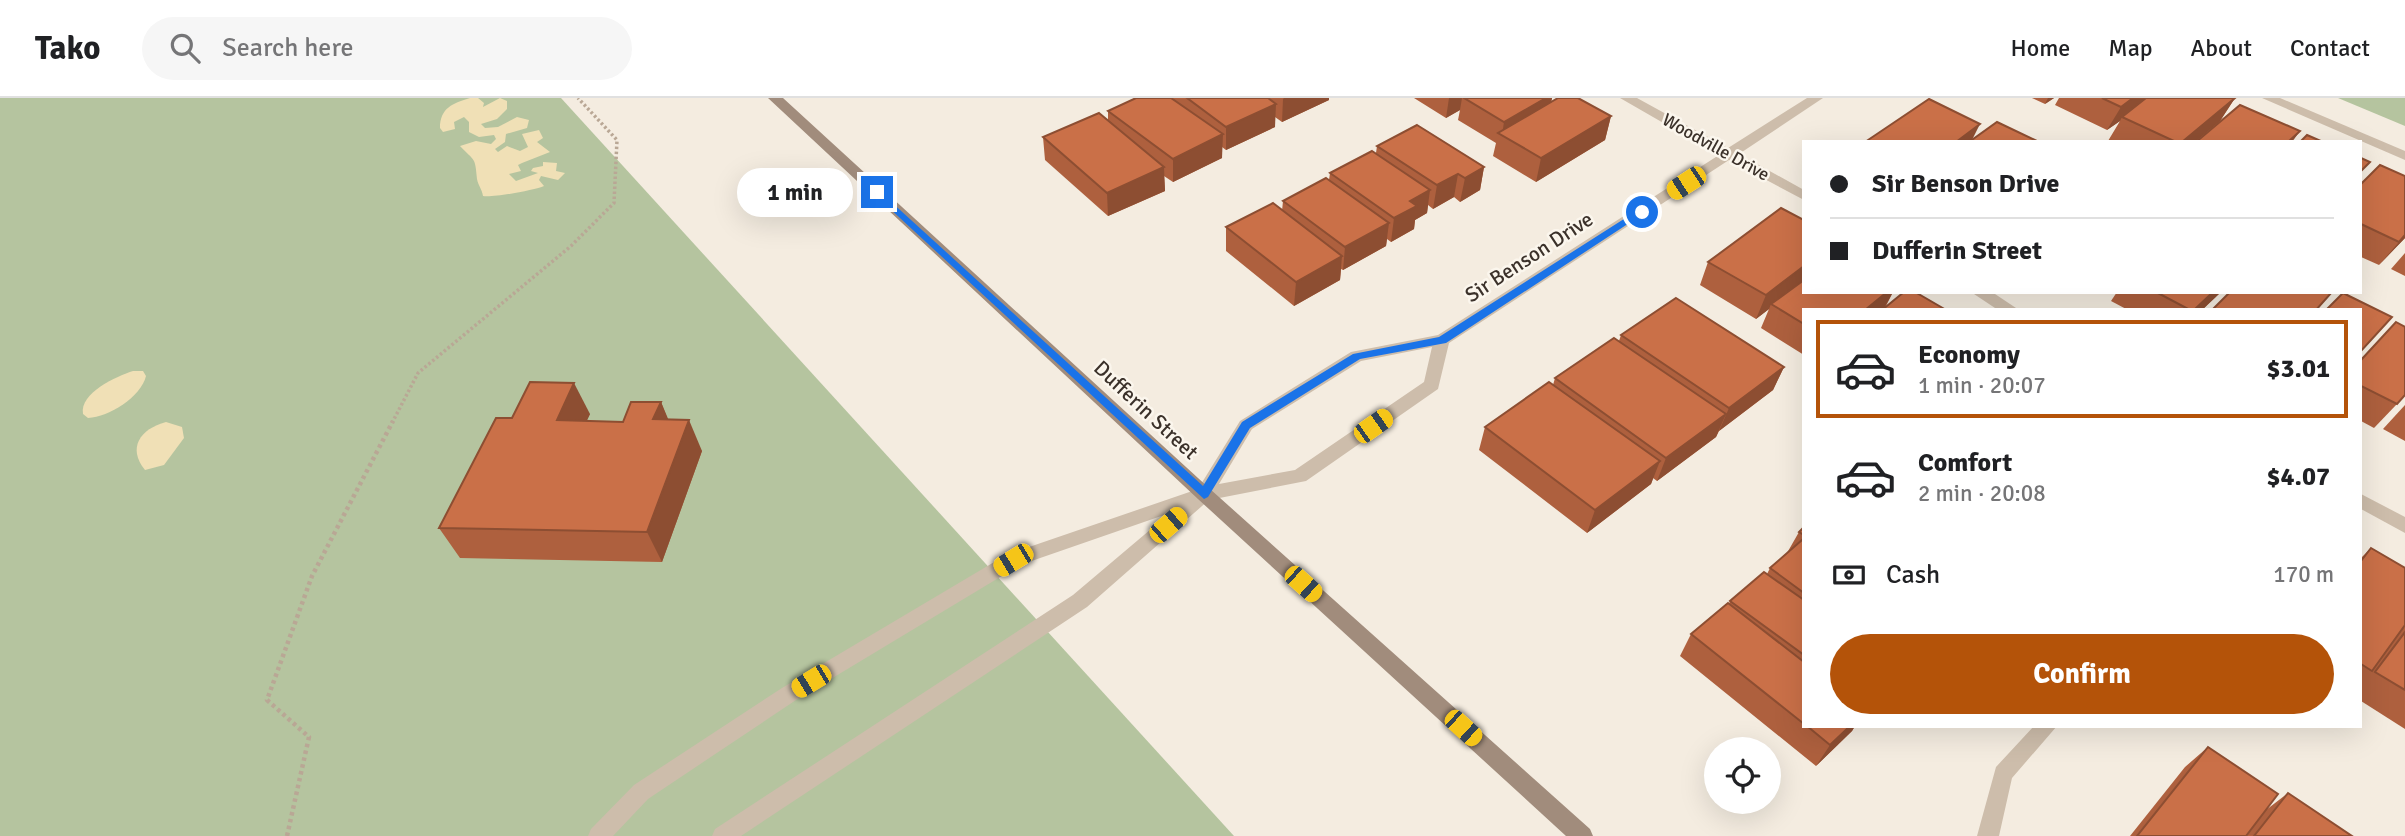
<!DOCTYPE html>
<html lang="en">
<head>
<meta charset="utf-8">
<style>
	:root { --surface:#fff; --page:#f6f6f6; --text:#202124; --muted:#757577; --line:#e0e0e0; --accent:#b45309 }
	body { margin:0; font-family:Signika,sans-serif; background:var(--page); color:var(--text); height:100vh; display:flex; flex-direction:column; font-size:26px; white-space:nowrap }
	* { box-sizing:border-box; margin:0 }
	p { font-size:23px; color:var(--muted) }
	.icon { flex:none; width:38px; height:38px; fill:none; stroke:currentColor; stroke-width:2; stroke-linecap:round; stroke-linejoin:round }
	.map { position:relative; flex:1; overflow:hidden }
	.details { position:absolute; left:1802px; top:210px; width:560px; height:420px; display:flex; flex-direction:column; background:var(--surface); border-radius:0px; box-shadow:0 7px 28px #0002 }
	.details>* { flex:none }
	.hud { position:absolute; left:1802px; top:42px; width:560px; height:154px; border-radius:0px; box-shadow:0 7px 28px #0002; display:grid; align-content:center; height:154px; padding:0 28px; background:var(--surface) }
	.controls { position:absolute; left:1704px; top:639px; display:grid; gap:14px }
	.controls a { display:grid; place-items:center; width:77px; height:77px; border-radius:50%; background:var(--surface); box-shadow:0 7px 28px #0002; font-size:35px }
	.end { position:absolute; width:32px; height:32px; margin:-16px; border:9px solid #1a73e8; background:#fff; box-shadow:0 0 0 4px #fff }
	.from { border-radius:50% }
	.bubble { position:absolute; height:49px; border-radius:24px; background:var(--surface); box-shadow:0 7px 28px #0002; font-size:23px; font-weight:700; line-height:49px; text-align:center }
	.car { position:absolute; width:21px; height:42px; margin:-21px -10px; border-radius:9px; box-shadow:0 0 5px 2px #0007; background:linear-gradient(#f5c518 24%,#345 0 40%,#f5c518 0 76%,#345 0 86%,#f5c518 0) }
	.hud b { display:flex; align-items:center; gap:24px; height:66px; font-size:26px }
	.hud b+b { border-top:2px solid var(--line) }
	.hud i { width:18px; height:18px; background:var(--text) }
	ul { padding:12px 0 0; list-style:none }
	li { display:flex; align-items:center; gap:21px; height:98px; margin:0 14px 10px; padding:0 14px; border:4px solid transparent; border-radius:0px }
	li div { flex:1 }
	li b { display:block; font-size:26px }
	li em { font-style:normal; font-weight:700 }
	li.selected { border-color:var(--accent) }
	li>.icon { width:63px; height:63px; stroke-width:1.5 }
	.pay { display:flex; align-items:center; gap:18px; height:77px; padding:0 28px; font-size:26px }
	.pay p { margin-inline-start:auto }
	.button { display:flex; gap:14px; margin-top:auto; padding:14px 28px }
	.button a { flex:1; height:80px; border-radius:42px; background:var(--accent); color:#fff; font-size:28px; font-weight:700; line-height:80px; text-align:center }
	header { display:flex; align-items:center; gap:42px; box-sizing:border-box; height:98px; padding:0 35px; background:var(--surface); border-bottom:2px solid var(--line) }
	header strong { font-size:33px }
	nav { display:flex; gap:38px; margin-inline-start:auto; font-size:24px }
	.search { width:490px; height:63px; background:var(--page); display:flex; align-items:center; gap:18px; box-sizing:border-box; padding:0 24px; border-radius:38px; color:var(--muted); font-size:26px }
	.map>svg:first-child { display:block }
	.green { fill:#b5c49f }
	.sand { fill:#f0e0b6 }
	.lines { fill:none; stroke-linecap:round; stroke-linejoin:round }
	.path-far1 { stroke:#b9a795; stroke-width:3.5; stroke-dasharray:2.5 2.5; stroke-linecap:butt }
	.path { stroke:#b9a795; stroke-width:4.5; stroke-dasharray:3.5 3.5; stroke-linecap:butt }
	.lane { fill:#cdbdab; fill-rule:evenodd }
	.street { fill:#cdbdab; fill-rule:evenodd }
	.secondary { fill:#a18c7c; fill-rule:evenodd }
	.wall { fill:#ae603e }
	.shaded-wall { fill:#8d4e32 }
	.building { fill:#ca7048; stroke:#8d4e32; stroke-width:2 }
	.route { fill:#1a73e8 }
	.labels { text-anchor:middle; dominant-baseline:central; stroke-width:5; stroke-linejoin:round; paint-order:stroke }
	.far-street-label { font-size:18px; fill:#3b312a; stroke:#fbf6ed }
	.street-label { font-size:21px; fill:#3b312a; stroke:#fbf6ed }
</style>
</head>
<body>
<header>
<strong>Tako</strong>
<div class="search"><svg class="icon" aria-label="search" viewBox="0 0 24 24"><circle cx="10" cy="10" r="6"/><path d="M15 15l6 6"/></svg>Search here</div>
<nav><a>Home</a><a>Map</a><a>About</a><a>Contact</a></nav>
</header>
<div class="map">
<svg width="2405" height="738" viewBox="0 0 2405 738">
	<rect width="100%" height="100%" fill="#f4ece0"/>
	<g class="green">
		<path d="M0,0H561L1234,738H0Z"/>
		<path d="M2338,0H2405V28Z"/>
	</g>
	<g class="sand">
		<path d="M470,0H478L484,5L483,9L500,0L507,3V11L497,21L481,26L485,30L498,29L517,19L529,22L527,30L506,36L505,44L495,51L498,54L507,48L520,53L528,49L522,36L539,32L543,40L537,44L550,54L522,65L518,67L521,73L509,76L516,83L538,75L531,73L533,70L543,68V64L557,65L556,73L565,75L558,82L541,78L539,82L544,88C535,92 492,100 483,98C482,91 478,87 477,81C475,58 475,64 460,48L476,43L491,46L496,41L494,37L479,39L469,34V24L464,19L454,24L455,31L443,34L440,30C440,10 453,5 470,0Z"/>
		<path d="M133,273H143L146,278C141,299 109,319 88,320L83,316C79,295 117,278 133,273Z"/>
		<path d="M166,324L182,329L184,340L164,367L145,372C127,350 140,331 166,324Z"/>
	</g>
	<g class="lines">
		<path class="path-far1" d="M392,325L418,275L571,148L614,105L617,42L578,0"/>
		<path class="path" d="M287,738L309,639L267,602L312,478L393,323"/>
		<path class="lane" d="M1204,389L1210,391L1213,396L1210,401L1087,509L741,738H712L715,731L1073,497L1170,415L1020,467L796,602L648,701L613,738H588L591,731L634,687L782,590L1006,457Z"/>
		<g class="street">
			<path d="M1620,0H1637L1728,50L1807,0H1823L1739,56L1804,92V102L1729,62L1449,245L1438,291L1306,383L1204,403L1198,401L1195,396L1198,391L1240,323L1351,254L1438,237L1719,57ZM1432,249L1424,284L1295,372L1219,386L1252,331L1361,263Z"/>
			<path d="M2262,0H2280L2405,53V62Z"/>
			<path d="M1971,194H1992L2019,212H1998Z"/>
			<path d="M2361,396L2405,419V435L2361,411Z"/>
			<path d="M2034,628H2057L2012,680L1999,738H1977L1996,669Z"/>
		</g>
		<path class="secondary" d="M768,0H783L1210,391L1590,731L1593,738H1566L1198,401Z"/>
	</g>
	<g class="wall">
		<path d="M1136,0H1329V2L1282,24L1275,19V29L1226,52L1222,49V60L1173,84L1164,78L1165,93L1108,118L1045,62L1043,39L1108,23V13Z"/>
		<path d="M1414,0H1552L1551,4L1611,18L1605,42L1536,84L1493,58L1496,45L1458,22L1460,12L1446,20Z"/>
		<path d="M2032,0H2054L2045,6Z"/>
		<path d="M2059,0H2235L2220,23L2195,44H2110L2108,43L2120,23L2107,32L2055,7Z"/>
		<path d="M1377,48L1484,69L1480,92L1460,104L1454,99L1433,111L1428,107L1427,115L1415,122L1414,131L1391,144L1387,141L1386,148L1343,172L1341,171L1340,182L1294,208L1226,153V129L1282,113L1283,103L1329,82L1330,75L1376,55Z"/>
		<path d="M2405,78V140L2379,167L2361,159V86Z"/>
		<path d="M2405,155V178L2391,171Z"/>
		<path d="M1708,164L1804,194H1893L1885,210L1804,212V257L1761,230L1769,211L1756,221L1700,187Z"/>
		<path d="M2117,194H2221L2202,212H2128L2111,203Z"/>
		<path d="M1621,237L1784,269L1773,292L1719,333L1716,339L1657,383L1653,380L1651,386L1587,435L1479,352L1485,329L1553,287L1555,280L1619,243Z"/>
		<path d="M2361,262L2397,306L2374,330L2361,323Z"/>
		<path d="M661,304L668,322L702,353L662,464L460,460L439,430L512,320L590,316L586,323L623,324Z"/>
		<path d="M2405,307V343L2383,331Z"/>
		<path d="M1804,429V628H1855L1852,633L1816,668L1680,558L1691,536L1729,506L1730,503L1767,476L1770,470L1787,455L1799,434Z"/>
		<path d="M2371,450L2405,470V631L2361,603V460Z"/>
		<path d="M2208,649L2266,712L2288,695L2352,738H2130L2185,669Z"/>
	</g>
	<g class="shaded-wall">
		<path d="M1284,0H1329V2L1282,24L1283,1Z"/>
		<path d="M1449,0H1462L1460,12L1446,20Z"/>
		<path d="M1546,0H1552L1548,19L1502,37L1504,24Z"/>
		<path d="M2048,0H2054L2045,6Z"/>
		<path d="M2133,0H2150L2122,19L2120,23L2107,32L2121,9Z"/>
		<path d="M2235,0L2220,23L2195,44H2182Z"/>
		<path d="M1276,6L1275,29L1226,52V29Z"/>
		<path d="M1611,18L1605,42L1536,84L1541,60Z"/>
		<path d="M1980,26L1971,44H1956Z"/>
		<path d="M2300,33L2292,44H2288Z"/>
		<path d="M1223,36L1222,60L1173,84V61Z"/>
		<path d="M1164,69L1165,93L1108,118L1107,95Z"/>
		<path d="M1484,69L1480,92L1460,104L1465,80Z"/>
		<path d="M1458,76L1454,99L1433,111L1437,87Z"/>
		<path d="M1430,92L1427,115L1415,122L1414,131L1391,144L1394,120L1410,103Z"/>
		<path d="M1389,125L1386,148L1343,172L1345,149Z"/>
		<path d="M2405,137V140L2379,167L2399,144Z"/>
		<path d="M1342,158L1340,182L1294,208L1296,184Z"/>
		<path d="M1804,168V183L1771,206L1769,211L1756,221L1766,197Z"/>
		<path d="M1887,194H1893L1883,212H1865Z"/>
		<path d="M2213,194H2221L2202,212H2194Z"/>
		<path d="M1784,269L1773,292L1719,333L1729,310Z"/>
		<path d="M574,285L590,316L573,353L557,322Z"/>
		<path d="M661,304L674,335L653,321Z"/>
		<path d="M1726,316L1716,339L1657,383L1666,360Z"/>
		<path d="M689,322L702,353L662,464L647,434Z"/>
		<path d="M1660,363L1651,386L1587,435L1595,412Z"/>
		<path d="M1850,628H1855L1852,633L1816,668L1830,647Z"/>
	</g>
	<g class="building">
		<path d="M1136,0H1171L1223,36L1173,61L1108,13Z"/>
		<path d="M1187,0H1268L1276,6L1226,29Z"/>
		<path d="M1464,0H1546L1504,24Z"/>
		<path d="M1558,0H1578L1611,18L1541,60L1498,35Z"/>
		<path d="M2102,0H2133L2121,9Z"/>
		<path d="M2146,0H2235L2182,44H2176L2122,19Z"/>
		<path d="M1929,1L1980,26L1956,44H1872L1868,42Z"/>
		<path d="M2240,7L2300,33L2288,44H2196Z"/>
		<path d="M1099,15L1164,69L1107,95L1043,39Z"/>
		<path d="M1997,24L2039,44H1969Z"/>
		<path d="M1417,27L1484,69L1465,80L1458,76L1437,87L1377,48Z"/>
		<path d="M2307,37L2323,44H2300Z"/>
		<path d="M1372,53L1430,92L1410,103L1417,108L1394,120L1330,75Z"/>
		<path d="M2361,60L2370,64L2361,73Z"/>
		<path d="M2380,67L2405,78V137L2399,144L2361,126V86Z"/>
		<path d="M1326,80L1389,125L1345,149L1283,103Z"/>
		<path d="M1273,105L1342,158L1296,184L1226,129Z"/>
		<path d="M1781,110L1804,122V168L1766,197L1708,164Z"/>
		<path d="M1804,182V194H1887L1865,212H1804V226L1771,206Z"/>
		<path d="M1904,194H1915L1946,212H1882Z"/>
		<path d="M2156,194H2213L2194,212H2190Z"/>
		<path d="M2230,194H2332L2316,212H2212Z"/>
		<path d="M2343,195L2392,219L2361,253V212H2326Z"/>
		<path d="M1676,200L1784,269L1729,310L1621,237Z"/>
		<path d="M2396,224L2405,229V297L2397,306L2361,288V262Z"/>
		<path d="M1614,240L1726,316L1666,360L1555,280Z"/>
		<path d="M530,284L574,285L557,322L623,324L631,304H661L653,321L689,322L647,434L439,430L496,320H512Z"/>
		<path d="M1549,284L1660,363L1595,412L1485,329Z"/>
		<path d="M1804,429V437L1799,434Z"/>
		<path d="M1802,442L1804,443V495L1770,470Z"/>
		<path d="M2371,450L2405,470V527L2372,573L2361,566V463Z"/>
		<path d="M1764,474L1804,502V557L1730,503Z"/>
		<path d="M1728,505L1804,564V626L1691,536Z"/>
		<path d="M2405,534V592L2375,574Z"/>
		<path d="M1807,628H1850L1830,647Z"/>
		<path d="M2208,649L2278,696L2246,738H2137Z"/>
		<path d="M2288,695L2352,738H2254Z"/>
	</g>
	<path class="route" d="M877,91L1203,388L1242,324L1353,256L1439,239L1638,112L1646,114L1446,245L1360,261L1250,330L1208,399L1204,401L874,96Z"/>
	<g class="labels">
		<g class="far-street-label">
			<text transform="translate(1716 49) rotate(29)">Woodville Drive</text>
		</g>
		<g class="street-label">
			<text transform="translate(1529 159) rotate(-33)">Sir Benson Drive</text>
			<text transform="translate(1146 312) rotate(43)">Dufferin Street</text>
		</g>
	</g>
</svg>
<div class="controls">
<a><svg class="icon" aria-label="locate" viewBox="0 0 24 24"><circle cx="12" cy="12" r="6"/><path d="M12 2v4M12 18v4M2 12h4M18 12h4"/></svg></a>
</div>
<i class="end from" style="left:1642px;top:114px"></i>
<i class="end" style="left:877px;top:94px"></i>
<div class="bubble" style="left:737px;top:70px;width:116px">1 min</div>
<i class="car" style="left:1686px;top:85px;rotate:237deg"></i>
<i class="car" style="left:1373px;top:328px;rotate:55deg"></i>
<i class="car" style="left:1168px;top:427px;rotate:49deg"></i>
<i class="car" style="left:1013px;top:462px;rotate:239deg"></i>
<i class="car" style="left:1303px;top:486px;rotate:132deg"></i>
<i class="car" style="left:811px;top:583px;rotate:239deg"></i>
<i class="car" style="left:1463px;top:630px;rotate:132deg"></i>
<div class="hud">
<b><i class="from"></i>Sir Benson Drive</b>
<b><i></i>Dufferin Street</b>
</div>
<section class="details">
<ul>
<li class="selected"><svg class="icon" aria-label="car" viewBox="0 0 24 24"><path d="M5 17H2v-5l4-1 3-4h7l3 4 3 1v5h-3M9 17h6M6 11h13"/><circle cx="7" cy="17" r="2"/><circle cx="17" cy="17" r="2"/></svg><div><b>Economy</b><p>1 min · 20:07</p></div><em>$3.01</em></li>
<li><svg class="icon" aria-label="car" viewBox="0 0 24 24"><path d="M5 17H2v-5l4-1 3-4h7l3 4 3 1v5h-3M9 17h6M6 11h13"/><circle cx="7" cy="17" r="2"/><circle cx="17" cy="17" r="2"/></svg><div><b>Comfort</b><p>2 min · 20:08</p></div><em>$4.07</em></li>
</ul>
<div class="pay"><svg class="icon" aria-label="cash" viewBox="0 0 24 24"><path d="M3 7h18v10H3z"/><circle cx="12" cy="12" r="2"/></svg>Cash<p>170 m</p></div>
<div class="button"><a>Confirm</a></div>
</section>
</div>
</body>
</html>
